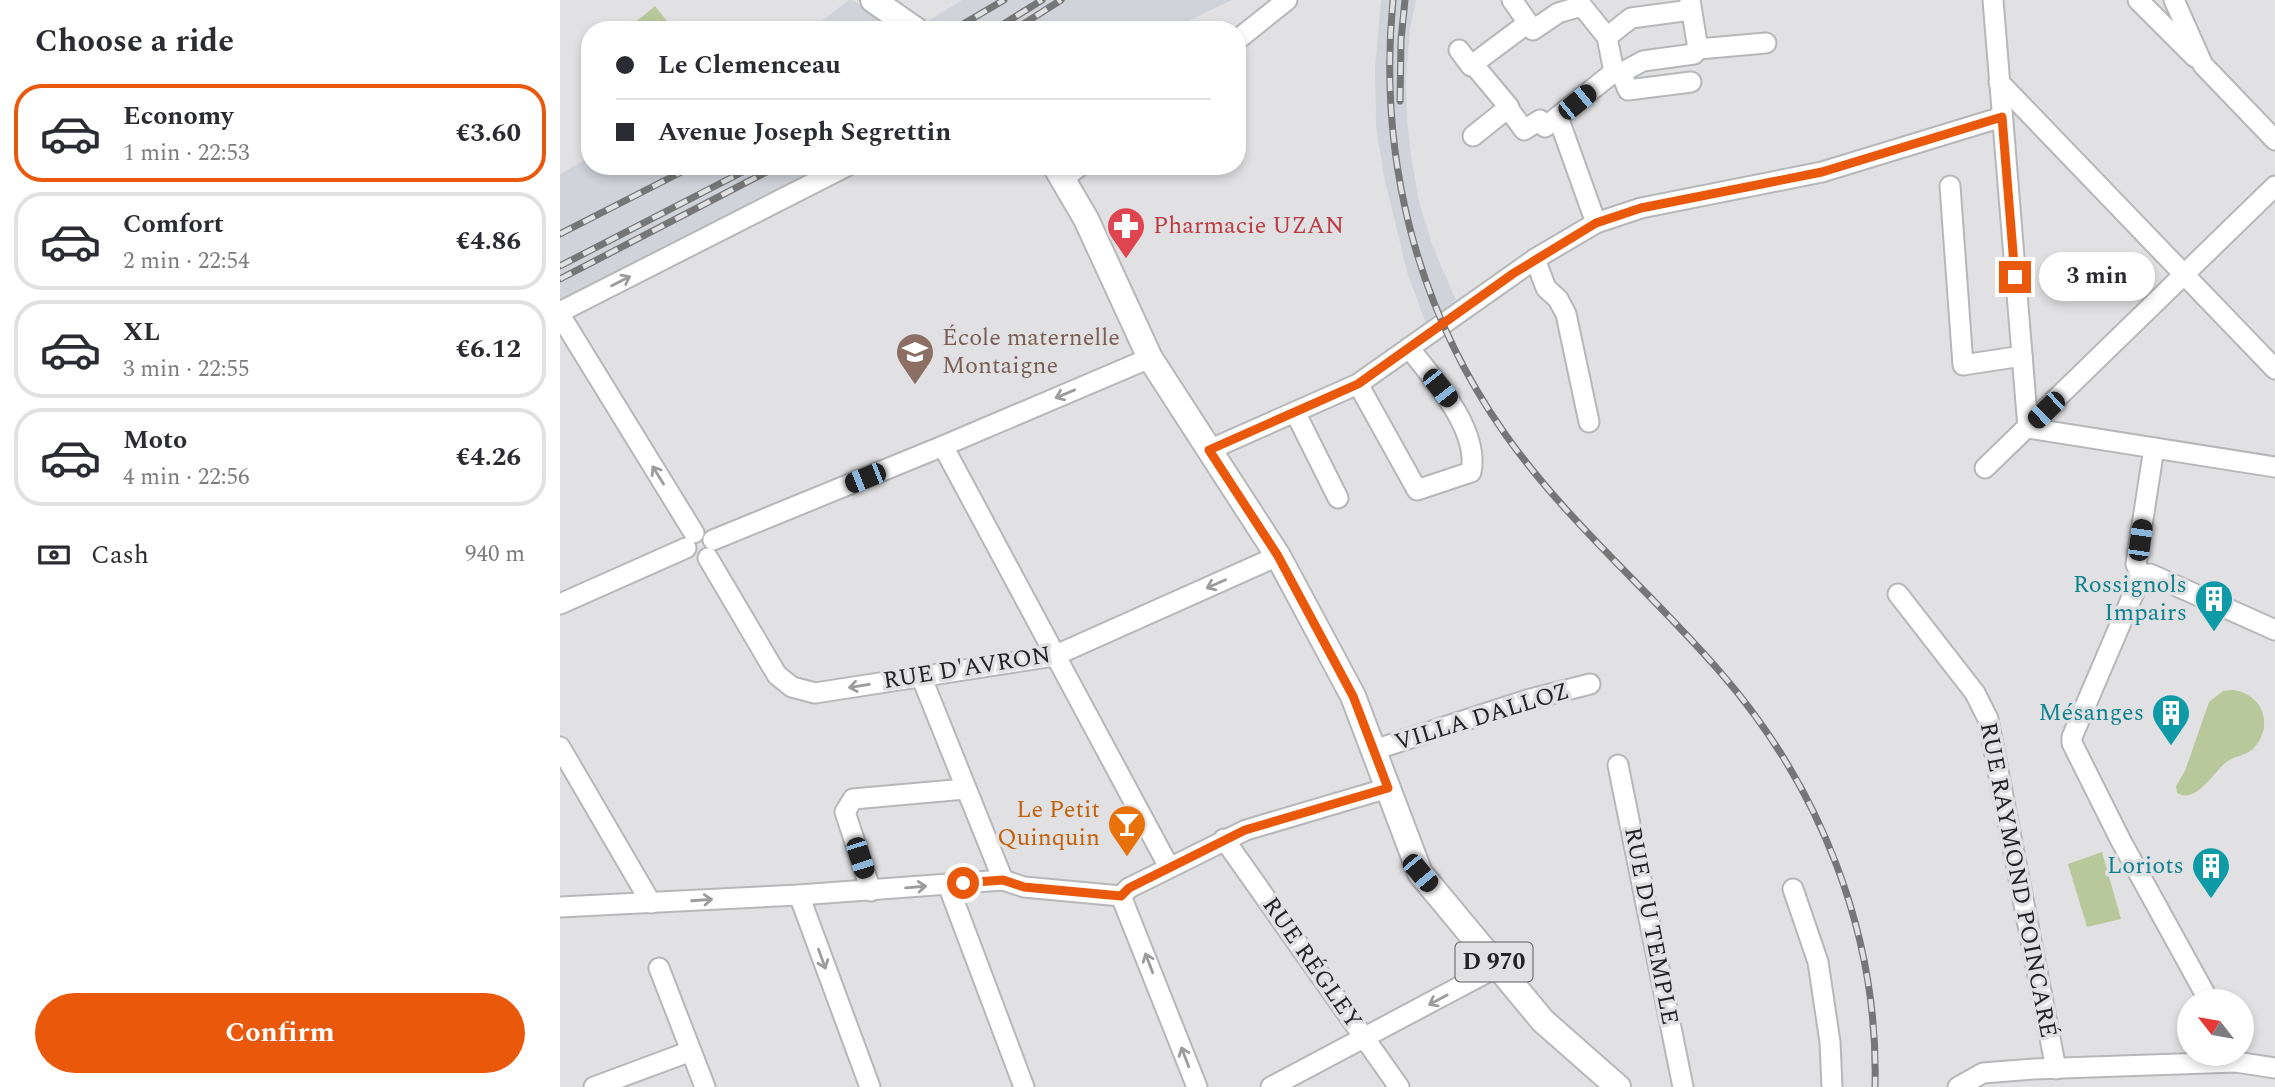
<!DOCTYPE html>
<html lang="en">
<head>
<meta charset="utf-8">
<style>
	:root { --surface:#fff; --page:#f7f7f7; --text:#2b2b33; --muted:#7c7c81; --line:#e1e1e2; --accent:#ea580c }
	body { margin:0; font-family:Spectral,serif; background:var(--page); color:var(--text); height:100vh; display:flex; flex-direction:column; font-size:26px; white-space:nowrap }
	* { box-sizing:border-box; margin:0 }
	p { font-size:23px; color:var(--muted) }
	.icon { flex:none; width:38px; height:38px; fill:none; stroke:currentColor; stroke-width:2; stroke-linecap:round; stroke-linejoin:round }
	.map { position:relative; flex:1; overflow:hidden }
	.details { display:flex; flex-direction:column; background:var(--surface); width:560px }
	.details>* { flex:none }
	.hud { position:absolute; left:21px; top:21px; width:665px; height:154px; border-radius:28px; box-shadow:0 4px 10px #0003; display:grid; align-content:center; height:154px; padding:0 35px; background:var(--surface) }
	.needle { width:46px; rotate:301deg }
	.tools { position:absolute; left:1617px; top:989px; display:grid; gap:14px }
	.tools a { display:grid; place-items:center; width:77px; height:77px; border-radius:50%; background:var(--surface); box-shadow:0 4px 10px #0003; font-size:35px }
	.end { position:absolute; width:32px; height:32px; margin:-16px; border:9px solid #ea580c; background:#fff; box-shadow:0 0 0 4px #fff }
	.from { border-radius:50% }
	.bubble { position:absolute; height:49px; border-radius:24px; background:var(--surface); box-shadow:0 4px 10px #0003; font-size:23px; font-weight:700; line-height:49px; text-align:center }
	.car { position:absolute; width:21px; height:42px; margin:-21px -10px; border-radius:9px; box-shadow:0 0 5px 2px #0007; background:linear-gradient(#222 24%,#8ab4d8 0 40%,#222 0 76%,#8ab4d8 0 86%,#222 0) }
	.hud b { display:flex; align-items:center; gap:24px; height:66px; font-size:26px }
	.hud b+b { border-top:2px solid var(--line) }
	.hud i { width:18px; height:18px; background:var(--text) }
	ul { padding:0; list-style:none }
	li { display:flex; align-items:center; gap:21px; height:98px; margin:0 14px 10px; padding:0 21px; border:4px solid var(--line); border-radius:28px }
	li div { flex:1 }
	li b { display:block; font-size:26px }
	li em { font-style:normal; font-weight:700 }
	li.on { border-color:var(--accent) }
	li>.icon { width:63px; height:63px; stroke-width:1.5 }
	h2 { padding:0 35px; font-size:32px; line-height:84px }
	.pay { display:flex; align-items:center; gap:18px; height:77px; padding:0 35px; font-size:26px }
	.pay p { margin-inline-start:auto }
	.action { display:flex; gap:14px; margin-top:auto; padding:14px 35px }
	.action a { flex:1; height:80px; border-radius:42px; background:var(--accent); color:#fff; font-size:28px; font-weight:700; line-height:80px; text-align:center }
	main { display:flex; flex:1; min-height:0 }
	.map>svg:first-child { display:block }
	.built { fill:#d1d3db }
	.green { fill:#b7c89a }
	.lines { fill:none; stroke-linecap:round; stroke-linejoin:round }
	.minor-casing { stroke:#b6b7b8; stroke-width:23 }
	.major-casing { stroke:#b6b7b8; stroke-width:28 }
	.minor { stroke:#fff; stroke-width:19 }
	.major { stroke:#fff; stroke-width:24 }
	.rail-casing { stroke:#767677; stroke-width:7 }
	.rail { stroke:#e1e1e3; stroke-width:4.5; stroke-dasharray:13; stroke-linecap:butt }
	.oneway { stroke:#9c9c9c }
	.route { stroke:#ea580c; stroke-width:9 }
	.labels { text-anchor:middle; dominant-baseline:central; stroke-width:7; stroke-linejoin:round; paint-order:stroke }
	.shield { fill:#e1e1e3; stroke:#5c5c5d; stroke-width:2 }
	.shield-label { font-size:23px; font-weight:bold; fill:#232323 }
	.health-label { font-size:24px; fill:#be3a42; stroke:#e1e1e3; text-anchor:start }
	.education-label { font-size:24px; fill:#785e54; stroke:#e1e1e3; text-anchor:start }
	.culture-label { font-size:24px; fill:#0d838f; stroke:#e1e1e3; text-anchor:end }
	.street-label { font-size:24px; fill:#232323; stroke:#e1e1e3 }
	.food-label { font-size:24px; fill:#c56008; stroke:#e1e1e3; text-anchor:end }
</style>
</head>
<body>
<main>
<section class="details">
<h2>Choose a ride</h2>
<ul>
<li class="on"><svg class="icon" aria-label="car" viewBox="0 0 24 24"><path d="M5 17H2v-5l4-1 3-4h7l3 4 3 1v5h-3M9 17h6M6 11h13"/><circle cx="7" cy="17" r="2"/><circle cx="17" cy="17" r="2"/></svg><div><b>Economy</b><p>1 min · 22:53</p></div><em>€3.60</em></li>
<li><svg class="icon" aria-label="car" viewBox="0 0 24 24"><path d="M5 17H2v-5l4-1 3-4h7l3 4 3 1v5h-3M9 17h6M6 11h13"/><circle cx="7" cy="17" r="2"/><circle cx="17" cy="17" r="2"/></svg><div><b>Comfort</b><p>2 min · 22:54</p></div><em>€4.86</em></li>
<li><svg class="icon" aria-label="car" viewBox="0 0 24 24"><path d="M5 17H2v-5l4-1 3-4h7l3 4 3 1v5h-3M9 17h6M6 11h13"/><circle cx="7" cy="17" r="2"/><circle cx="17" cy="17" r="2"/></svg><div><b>XL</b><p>3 min · 22:55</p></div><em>€6.12</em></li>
<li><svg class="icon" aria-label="car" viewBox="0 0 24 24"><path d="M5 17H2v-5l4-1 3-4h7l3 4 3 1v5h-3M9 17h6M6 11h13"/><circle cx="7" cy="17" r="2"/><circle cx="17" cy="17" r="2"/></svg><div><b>Moto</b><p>4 min · 22:56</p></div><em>€4.26</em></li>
</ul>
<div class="pay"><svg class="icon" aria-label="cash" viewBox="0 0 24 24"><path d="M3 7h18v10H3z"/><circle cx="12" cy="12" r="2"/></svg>Cash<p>940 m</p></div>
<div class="action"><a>Confirm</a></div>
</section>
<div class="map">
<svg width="1715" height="1087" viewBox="0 0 1715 1087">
	<rect width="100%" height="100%" fill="#e1e1e3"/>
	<g class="built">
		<path d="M289,0H293L334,30H250Z"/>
		<path d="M402,0H672L609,30H354Z"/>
		<path d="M821,0H856L850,29L846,76L847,121L852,163L860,206L873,247L896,300L866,323L848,275L824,177L816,125L815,69Z"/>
		<path d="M30,157V166H275L0,303V174Z"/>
	</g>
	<g class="green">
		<path d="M95,6L114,30H68L67,29Z"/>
		<path d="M1672,690C1703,693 1715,726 1693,749C1685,756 1673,756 1664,764C1653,774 1635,804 1617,793L1616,786L1625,771L1649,702L1663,691Z"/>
		<path d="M1542,852L1561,919L1527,927L1508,864Z"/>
	</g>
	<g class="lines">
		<defs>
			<g id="minor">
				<path d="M952,0L973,30L998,13L1022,6L1047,37"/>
				<path d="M1130,0L1138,49L1206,43"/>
				<path d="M1433,0L1468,428"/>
				<path d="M1578,0L1635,57"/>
				<path d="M1614,0L1643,65L1715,140"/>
				<path d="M677,40L727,0"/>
				<path d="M899,50L911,66L913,64L949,107L948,108"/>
				<path d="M913,64L968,23"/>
				<path d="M1054,72L1047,37L1071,18L1131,10"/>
				<path d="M1061,73L1083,61L1134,54L1138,49"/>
				<path d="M1439,82L1715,369"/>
				<path d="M998,117L1036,223"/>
				<path d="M985,127L1054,72L1061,73L1068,90L1131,82"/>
				<path d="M913,136L948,108L964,130L980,120"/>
				<path d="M504,178L520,166"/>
				<path d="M1390,186L1403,365L1462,356"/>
				<path d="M975,259L986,288L998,299L1006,314L1029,422"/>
				<path d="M0,312L287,166"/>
				<path d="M0,315L134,533"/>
				<path d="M798,384L857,490L911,472C920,430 873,378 849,348"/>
				<path d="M735,412L778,498"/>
				<path d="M1468,428L1715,467"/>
				<path d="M383,446L609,867"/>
				<path d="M1594,448L1576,564L1581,576L1512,737V743L1561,841L1649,1001"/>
				<path d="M649,450L798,384L975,259L1036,223L1081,208L1262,172L1442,117"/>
				<path d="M1425,468L1715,186"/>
				<path d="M153,540L383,446L590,358"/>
				<path d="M148,558L217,675L232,687L255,693L494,656L718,556"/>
				<path d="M1581,576L1590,574L1715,630"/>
				<path d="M1338,594L1415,693L1428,719L1496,1069"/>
				<path d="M0,604L126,548"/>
				<path d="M361,676L443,880"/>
				<path d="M0,747L91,903"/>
				<path d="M814,750L967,700L1030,684"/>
				<path d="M1058,765L1123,1087"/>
				<path d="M664,839L839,1087"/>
				<path d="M388,885L464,1087"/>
				<path d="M1233,889L1258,962L1270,1042L1272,1087"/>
				<path d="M311,891L285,812L293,799L405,789"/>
				<path d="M239,895L310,1087"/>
				<path d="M561,896L637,1087"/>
				<path d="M0,907L239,895L443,880L464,887L561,896L569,888L686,830L828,788"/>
				<path d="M99,968L145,1087"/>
				<path d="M34,1087L131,1051"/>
				<path d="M711,1087L937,967"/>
				<path d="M1398,1087L1423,1073L1474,1069L1676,1062L1715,1068"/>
			</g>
			<g id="major">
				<path d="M313,0L356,30"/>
				<path d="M495,166L526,219L590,358L718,556L793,696L860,873L983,1021L1058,1087"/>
			</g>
		</defs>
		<use href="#minor" class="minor-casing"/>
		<use href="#major" class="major-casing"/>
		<use href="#minor" class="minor"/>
		<use href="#major" class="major"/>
		<defs>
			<g id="rail">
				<path d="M833,0C818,155 855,306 945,434C1007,522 1091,592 1161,673C1260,787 1319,934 1315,1087"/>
				<path d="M393,30L444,0"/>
				<path d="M434,30L482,0"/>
				<path d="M454,30L501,0"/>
				<path d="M840,101L841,40L845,0"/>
				<path d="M0,234L133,166"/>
				<path d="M0,266L194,166"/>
				<path d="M0,279L218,166"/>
			</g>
		</defs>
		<use href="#rail" class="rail-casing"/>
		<use href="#rail" class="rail"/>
	</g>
	<defs><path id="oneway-shaft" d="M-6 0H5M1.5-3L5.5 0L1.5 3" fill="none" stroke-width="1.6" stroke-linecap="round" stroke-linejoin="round" transform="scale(1.75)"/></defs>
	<g class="oneway">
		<use href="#oneway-shaft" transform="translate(61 281) rotate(-27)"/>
		<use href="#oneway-shaft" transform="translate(505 394) rotate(157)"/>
		<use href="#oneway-shaft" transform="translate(98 475) rotate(-122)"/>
		<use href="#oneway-shaft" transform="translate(656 584) rotate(156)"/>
		<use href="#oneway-shaft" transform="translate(299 686) rotate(171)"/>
		<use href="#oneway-shaft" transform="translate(356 887) rotate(-5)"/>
		<use href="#oneway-shaft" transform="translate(142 900) rotate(-4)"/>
		<use href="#oneway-shaft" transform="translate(262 959) rotate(70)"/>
		<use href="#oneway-shaft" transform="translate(589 963) rotate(-111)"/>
		<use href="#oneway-shaft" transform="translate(878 1000) rotate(152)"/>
		<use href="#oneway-shaft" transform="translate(625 1057) rotate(-111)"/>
	</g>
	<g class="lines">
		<path class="route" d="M403,883L443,880L464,887L561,896L569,888L685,830L828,788L793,696L718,556L649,450L798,384L954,273L1036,223L1081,208L1262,172L1442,117L1455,277"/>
	</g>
	<defs>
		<symbol id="pharmacy-pin" viewBox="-11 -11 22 30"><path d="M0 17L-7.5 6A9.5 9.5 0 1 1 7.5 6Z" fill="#e0444e" stroke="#e1e1e3"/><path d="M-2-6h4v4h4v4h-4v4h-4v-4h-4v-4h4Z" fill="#fff"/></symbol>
		<symbol id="school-pin" viewBox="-11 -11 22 30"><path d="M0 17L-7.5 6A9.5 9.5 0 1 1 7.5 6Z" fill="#8d6e63" stroke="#e1e1e3"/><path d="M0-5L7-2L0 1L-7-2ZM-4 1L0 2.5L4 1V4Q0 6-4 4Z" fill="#fff"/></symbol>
		<symbol id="building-pin" viewBox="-11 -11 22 30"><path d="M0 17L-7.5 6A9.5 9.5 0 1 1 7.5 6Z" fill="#0f9aa8" stroke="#e1e1e3"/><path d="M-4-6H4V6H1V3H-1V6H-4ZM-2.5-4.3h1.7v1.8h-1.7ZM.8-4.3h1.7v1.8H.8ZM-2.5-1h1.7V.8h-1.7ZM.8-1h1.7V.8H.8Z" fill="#fff"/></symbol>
		<symbol id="bar-pin" viewBox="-11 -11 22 30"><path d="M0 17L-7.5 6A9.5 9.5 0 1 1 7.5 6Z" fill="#e8710a" stroke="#e1e1e3"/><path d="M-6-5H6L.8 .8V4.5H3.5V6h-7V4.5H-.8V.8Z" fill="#fff"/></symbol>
	</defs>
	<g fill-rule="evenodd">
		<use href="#pharmacy-pin" x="544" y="204" width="44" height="60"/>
		<use href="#school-pin" x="333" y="330" width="44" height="60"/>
		<use href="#building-pin" x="1632" y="577" width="44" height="60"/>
		<use href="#building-pin" x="1589" y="691" width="44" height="60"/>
		<use href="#bar-pin" x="545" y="802" width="44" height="60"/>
		<use href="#building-pin" x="1629" y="844" width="44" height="60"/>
	</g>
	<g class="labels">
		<rect class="shield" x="895.5" y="942.5" width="77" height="39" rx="5"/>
		<g class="shield-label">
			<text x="934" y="962">D 970</text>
		</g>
		<g class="health-label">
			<text x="593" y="226">Pharmacie UZAN</text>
		</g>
		<g class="education-label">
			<text x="382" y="338">École maternelle<tspan x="382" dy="28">Montaigne</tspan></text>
		</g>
		<g class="culture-label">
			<text x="1627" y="585">Rossignols<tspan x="1627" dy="28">Impairs</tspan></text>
			<text x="1584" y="713">Mésanges</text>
			<text x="1624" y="866">Loriots</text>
		</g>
		<g class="street-label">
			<text transform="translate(407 668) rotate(-9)">RUE D'AVRON</text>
			<text transform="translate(922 717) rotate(-17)">VILLA DALLOZ</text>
			<text transform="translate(1458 880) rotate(79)">RUE RAYMOND POINCARÉ</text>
			<text transform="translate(1091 926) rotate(79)">RUE DU TEMPLE</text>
			<text transform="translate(752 963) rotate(55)">RUE RÉGLEY</text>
		</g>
		<g class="food-label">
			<text x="540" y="810">Le Petit<tspan x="540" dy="28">Quinquin</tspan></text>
		</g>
	</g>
</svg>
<div class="tools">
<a><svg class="needle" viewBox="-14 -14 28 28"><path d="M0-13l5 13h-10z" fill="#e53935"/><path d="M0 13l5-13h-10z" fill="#7c7c81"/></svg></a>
</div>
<i class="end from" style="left:403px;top:883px"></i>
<i class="end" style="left:1455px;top:277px"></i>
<div class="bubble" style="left:1479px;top:252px;width:116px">3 min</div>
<i class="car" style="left:1017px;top:102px;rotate:51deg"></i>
<i class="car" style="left:880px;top:388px;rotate:142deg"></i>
<i class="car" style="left:1486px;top:410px;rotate:226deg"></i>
<i class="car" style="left:305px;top:478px;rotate:248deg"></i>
<i class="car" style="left:1580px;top:540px;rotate:8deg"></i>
<i class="car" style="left:300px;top:858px;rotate:162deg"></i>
<i class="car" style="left:860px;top:873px;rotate:140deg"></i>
<div class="hud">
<b><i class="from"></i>Le Clemenceau</b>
<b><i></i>Avenue Joseph Segrettin</b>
</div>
</div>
</main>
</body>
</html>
